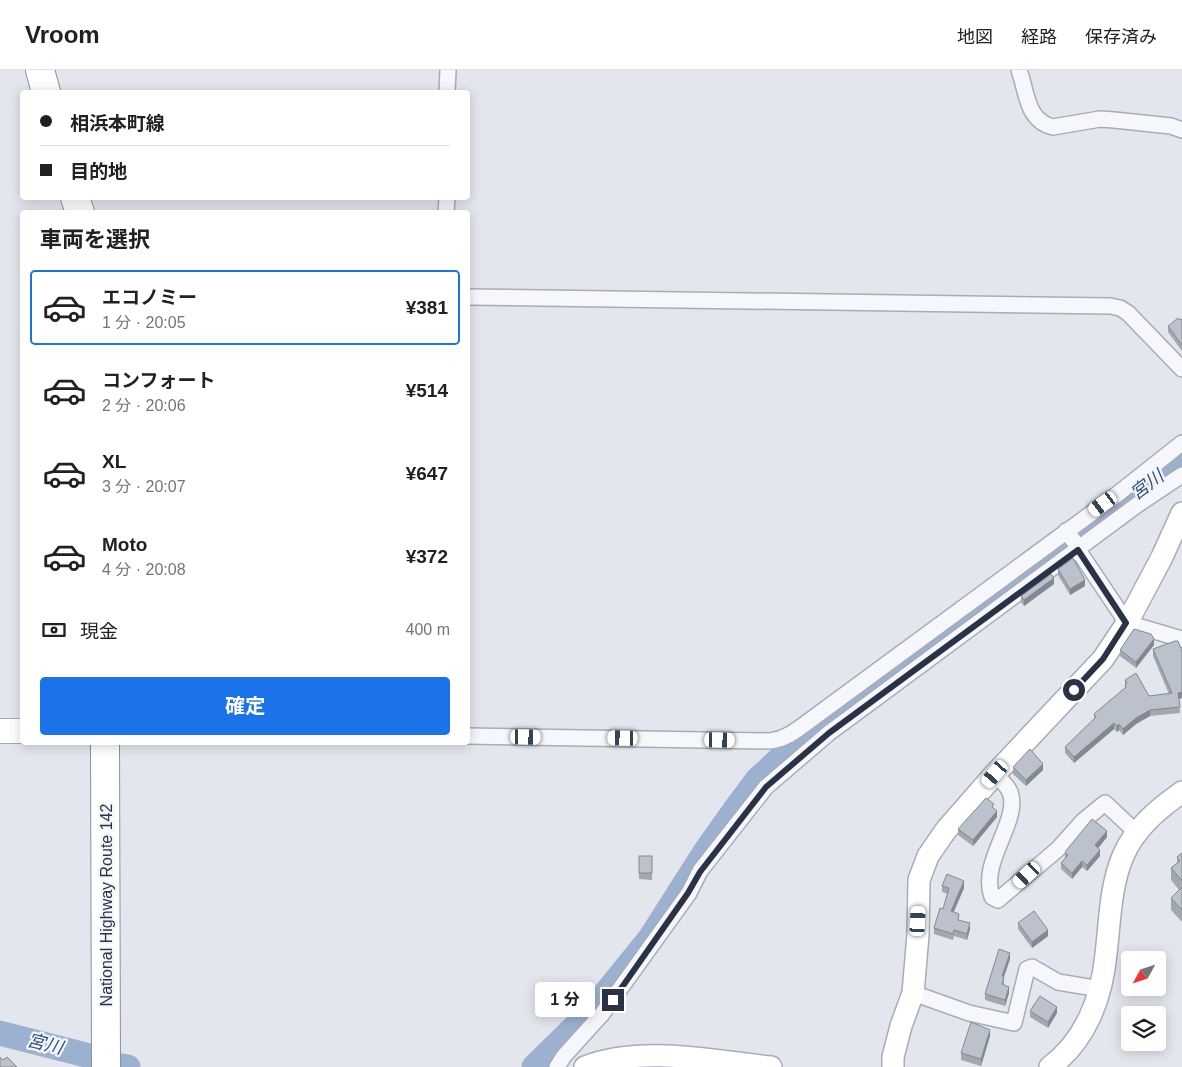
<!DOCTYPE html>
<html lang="ja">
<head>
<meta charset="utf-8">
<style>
	:root { --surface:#fff; --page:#f6f6f6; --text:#202124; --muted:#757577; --line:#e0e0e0; --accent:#1a73e8 }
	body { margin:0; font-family:Arial,"Noto Sans JP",sans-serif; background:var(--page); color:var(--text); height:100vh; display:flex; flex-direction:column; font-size:19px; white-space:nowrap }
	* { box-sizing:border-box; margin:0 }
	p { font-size:16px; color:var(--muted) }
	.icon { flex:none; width:28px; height:28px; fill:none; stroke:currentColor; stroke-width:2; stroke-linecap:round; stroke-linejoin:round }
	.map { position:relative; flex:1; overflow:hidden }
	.drawer { position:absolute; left:20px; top:140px; width:450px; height:535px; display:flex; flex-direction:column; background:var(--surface); border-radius:5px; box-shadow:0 2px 12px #0003 }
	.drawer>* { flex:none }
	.guide { position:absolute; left:20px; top:20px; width:450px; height:110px; border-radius:5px; box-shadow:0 2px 12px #0003; display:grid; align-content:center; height:110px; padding:0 20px; background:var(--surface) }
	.needle { width:32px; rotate:230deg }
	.tools { position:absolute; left:1121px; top:881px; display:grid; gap:10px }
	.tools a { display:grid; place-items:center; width:45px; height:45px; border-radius:5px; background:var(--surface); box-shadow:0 2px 12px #0003; font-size:25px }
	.end { position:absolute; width:22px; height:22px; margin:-11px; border:6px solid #293247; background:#fff; box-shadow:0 0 0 2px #fff }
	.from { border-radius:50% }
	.bubble { position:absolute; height:35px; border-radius:5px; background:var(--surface); box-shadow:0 2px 12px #0003; font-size:16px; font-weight:700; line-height:35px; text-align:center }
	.car { position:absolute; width:15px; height:30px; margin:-15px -8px; border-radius:6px; box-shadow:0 0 4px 1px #0007; background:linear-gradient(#fff 24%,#345 0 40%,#fff 0 76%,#345 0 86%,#fff 0) }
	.guide b { display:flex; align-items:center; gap:18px; height:48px; font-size:19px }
	.guide b+b { border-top:1px solid var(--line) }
	.guide i { width:12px; height:12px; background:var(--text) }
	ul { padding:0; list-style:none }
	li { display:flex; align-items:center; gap:15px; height:75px; margin:0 10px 8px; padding:0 10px; border:2px solid transparent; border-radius:5px }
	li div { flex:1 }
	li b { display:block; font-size:19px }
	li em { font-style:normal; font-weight:700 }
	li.on { border-color:var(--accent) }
	li>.icon { width:45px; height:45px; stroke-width:1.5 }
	h2 { padding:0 20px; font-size:22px; line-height:60px }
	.pay { display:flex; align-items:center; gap:12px; height:55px; padding:0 20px; font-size:19px }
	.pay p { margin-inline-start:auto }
	.primary-button { display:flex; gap:10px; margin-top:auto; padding:10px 20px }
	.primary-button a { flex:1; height:58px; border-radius:5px; background:var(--accent); color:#fff; font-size:20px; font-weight:700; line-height:58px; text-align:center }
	header { display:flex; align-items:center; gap:30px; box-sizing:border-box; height:70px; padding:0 25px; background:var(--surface); border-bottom:1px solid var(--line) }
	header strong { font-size:24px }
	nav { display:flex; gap:28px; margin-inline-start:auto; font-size:18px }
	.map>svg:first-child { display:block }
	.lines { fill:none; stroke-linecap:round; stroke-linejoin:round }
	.river { stroke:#9bb1cf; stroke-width:25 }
	.street-casing { stroke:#a7acb7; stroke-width:18 }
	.secondary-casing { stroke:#a7acb7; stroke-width:24 }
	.primary-casing { stroke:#a1a9b9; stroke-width:26 }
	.highway-casing { stroke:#8992a5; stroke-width:30 }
	.street { stroke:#f6f7fa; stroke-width:15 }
	.secondary { stroke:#fff; stroke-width:21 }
	.primary { stroke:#fff; stroke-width:24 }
	.highway { stroke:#fff; stroke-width:28 }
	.wall { fill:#a2a7b0 }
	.shaded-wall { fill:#848890 }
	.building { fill:#bcc2cd; stroke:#848890 }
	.route { stroke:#293247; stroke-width:6 }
	.labels { text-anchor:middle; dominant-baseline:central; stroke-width:4.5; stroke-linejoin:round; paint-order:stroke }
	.street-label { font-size:16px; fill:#293247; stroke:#f3f5f9 }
	.water-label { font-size:18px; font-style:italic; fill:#2e4e7f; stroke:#f3f5f9 }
</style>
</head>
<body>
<header>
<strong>Vroom</strong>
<nav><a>地図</a><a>経路</a><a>保存済み</a></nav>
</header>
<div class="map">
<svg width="1182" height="997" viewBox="0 0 1182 997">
	<rect width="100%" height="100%" fill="#e3e6ec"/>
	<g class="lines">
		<g class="river">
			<path d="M0,963L90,986"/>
			<path d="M122,996L128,997"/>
			<path d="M534,997L591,941L651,867L705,782L734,741L757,710L784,685L870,619L1078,468L1114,439L1182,389"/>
		</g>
		<defs>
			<g id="street">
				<path d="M1019,0C1027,21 1026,51 1053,57L1100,49L1114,50L1171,56L1182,60"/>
				<path d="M447,22L448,0"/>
				<path d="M446,142L447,128"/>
				<path d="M468,227L1110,236L1120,238L1128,243L1182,299"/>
				<path d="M1066,461L1077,475L1078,480L1127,553L1182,569"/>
				<path d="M468,666L770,671C786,669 797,660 809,651L1115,426L1182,373"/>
				<path d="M995,704C1000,709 1007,715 1010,722C1021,751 979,791 992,827L998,830L1058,779L1083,751L1105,733L1137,763"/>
				<path d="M913,923L969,943L1014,953L1027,899L1032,897L1058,912L1100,919"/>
				<path d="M557,997L564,986L602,944L689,823L700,801L766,717L829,663L1137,435L1182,405"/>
			</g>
			<g id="secondary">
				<path d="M585,997C641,975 713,991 771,997"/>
				<path d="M893,997V987L901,956L913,923L918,865L919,810L928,786L946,760L995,704L1103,589L1127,553L1162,487L1182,443"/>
				<path d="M1050,997C1086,970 1102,927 1106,884C1110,851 1110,817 1123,786C1135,758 1158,739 1182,722"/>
			</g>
			<path id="primary" d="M0,661H22"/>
			<g id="highway">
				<path d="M40,0L46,22"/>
				<path d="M75,128L80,142"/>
				<path d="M105,672L106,997"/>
			</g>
		</defs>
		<use href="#street" class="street-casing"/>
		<use href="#secondary" class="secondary-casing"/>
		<use href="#primary" class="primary-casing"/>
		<use href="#highway" class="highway-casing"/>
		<use href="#street" class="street"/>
		<use href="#secondary" class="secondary"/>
		<use href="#primary" class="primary"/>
		<use href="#highway" class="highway"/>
	</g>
	<g class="wall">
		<path d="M1182,249V281L1168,262V256Z"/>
		<path d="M1058,499L1085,516L1070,525L1058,505Z"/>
		<path d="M1054,514L1024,536L1021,532V526Z"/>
		<path d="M1154,575L1136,598L1120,586V580Z"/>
		<path d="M1153,579L1182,628L1179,629L1180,643L1150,646L1136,654L1123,665L1119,660L1117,662L1114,659L1074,693L1065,683V677L1094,649V644L1125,618V610L1149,626L1169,624L1153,586Z"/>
		<path d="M1013,697L1043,700L1026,716L1013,704Z"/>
		<path d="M994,738L997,747L973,776L958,765V759Z"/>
		<path d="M1107,767L1098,778L1100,786L1087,801L1082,797L1072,809L1061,799V793L1065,789V782Z"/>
		<path d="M1182,783V852L1171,840V828L1179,820L1171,810V798L1177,793V787Z"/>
		<path d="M639,786H652V810L639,809Z"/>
		<path d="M942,816L964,818L954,842L959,850L970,859L967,870L954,866L953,870L934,864V858L943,839L948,824L942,822Z"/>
		<path d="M1018,853L1048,866L1032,878L1018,859Z"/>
		<path d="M1010,889L1004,907V915L1009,923L1005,936L985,930V924Z"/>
		<path d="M1030,941L1057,943L1048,958L1030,947Z"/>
		<path d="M990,966L981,996L961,990V983Z"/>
	</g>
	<g class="shaded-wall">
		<path d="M1054,508V514L1024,536V530Z"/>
		<path d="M1085,510V516L1070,525V519Z"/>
		<path d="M1154,569V575L1136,598V592Z"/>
		<path d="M1182,622V628L1178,629V623Z"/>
		<path d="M1150,640V646L1136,654L1123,665V659L1136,648Z"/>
		<path d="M1114,653V659L1074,693V687Z"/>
		<path d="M1119,654V660L1117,662V656Z"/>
		<path d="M1043,694V700L1026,716V710Z"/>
		<path d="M997,741V747L973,776V770Z"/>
		<path d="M1107,761V767L1095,782V775Z"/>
		<path d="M1100,780V786L1087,801V795Z"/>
		<path d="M1082,791V797L1072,809V803Z"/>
		<path d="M964,811V818L951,847V841Z"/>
		<path d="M970,853V859L967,870V864Z"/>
		<path d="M1048,860V866L1032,878V872Z"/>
		<path d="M1010,883V889L1002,912V906Z"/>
		<path d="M1009,917V923L1005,936V930Z"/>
		<path d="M1057,937V943L1048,958V952Z"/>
		<path d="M990,960V966L981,996V989Z"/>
	</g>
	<g class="building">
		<path d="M1178,248L1180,250L1182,249V275L1168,256Z"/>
		<path d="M1073,488L1085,510L1070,519L1058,499Z"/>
		<path d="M1051,504L1054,508L1024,530L1021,526Z"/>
		<path d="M1134,559L1151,564L1154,569L1136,592L1120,580Z"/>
		<path d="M1175,571H1178L1182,581V622L1178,623L1180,637L1150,640L1136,648L1123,659L1119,654L1117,656L1114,653L1074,687L1065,677L1096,647L1094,644L1126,617L1125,615L1127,613L1125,610L1136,603L1149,626L1172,623L1153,579Z"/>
		<path d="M1030,679L1043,694L1026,710L1013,697Z"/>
		<path d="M986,728L994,734L992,737L997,741L973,770L958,759Z"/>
		<path d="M1092,749L1107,761L1095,775L1100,780L1087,795L1082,791L1072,803L1061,793L1068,785L1065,782Z"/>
		<path d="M1182,783V811L1171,798L1180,791L1177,787Z"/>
		<rect x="639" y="786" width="13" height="17"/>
		<path d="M947,804L964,811L951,841L959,844L958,850L970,853L967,864L954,860L953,864L934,858L940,838L943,839L949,818L942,816Z"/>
		<path d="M1182,817V840L1171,828Z"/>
		<path d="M1034,841L1048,860L1032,872L1018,853Z"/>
		<path d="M999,879L1010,883L1002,906L1004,907L1002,914L1009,917L1005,930L985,924Z"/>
		<path d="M1040,926L1057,937L1048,952L1030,941Z"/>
		<path d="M971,952L990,960L981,989L961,983Z"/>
		<path d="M0,987L3,990L7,987L17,997H0Z"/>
	</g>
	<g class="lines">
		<path class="route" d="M613,930L688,823L700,802L766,717L829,663L1078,480L1126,553L1103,589L1074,620"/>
	</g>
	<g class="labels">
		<g class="street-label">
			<text transform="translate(106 835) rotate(-90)">National Highway Route 142</text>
		</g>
		<g class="water-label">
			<text transform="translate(1147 415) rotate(-37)">宮川</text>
			<text transform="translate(45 974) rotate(14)">宮川</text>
		</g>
	</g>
</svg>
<div class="tools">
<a><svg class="needle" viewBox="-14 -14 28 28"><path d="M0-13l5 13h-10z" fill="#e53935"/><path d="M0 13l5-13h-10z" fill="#757577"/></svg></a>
<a><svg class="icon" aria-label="layers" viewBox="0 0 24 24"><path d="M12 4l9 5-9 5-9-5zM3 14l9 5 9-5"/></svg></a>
</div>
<i class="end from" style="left:1074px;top:620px"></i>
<i class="end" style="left:613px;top:930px"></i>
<div class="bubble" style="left:535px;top:912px;width:60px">1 分</div>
<i class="car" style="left:1103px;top:434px;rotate:234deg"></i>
<i class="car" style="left:526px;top:667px;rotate:91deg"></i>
<i class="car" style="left:623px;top:668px;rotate:271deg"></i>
<i class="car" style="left:720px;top:670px;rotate:91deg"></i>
<i class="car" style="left:995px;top:704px;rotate:221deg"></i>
<i class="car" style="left:1027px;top:805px;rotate:227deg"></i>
<i class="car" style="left:918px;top:851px;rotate:3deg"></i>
<div class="guide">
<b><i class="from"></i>相浜本町線</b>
<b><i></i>目的地</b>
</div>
<section class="drawer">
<h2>車両を選択</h2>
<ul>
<li class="on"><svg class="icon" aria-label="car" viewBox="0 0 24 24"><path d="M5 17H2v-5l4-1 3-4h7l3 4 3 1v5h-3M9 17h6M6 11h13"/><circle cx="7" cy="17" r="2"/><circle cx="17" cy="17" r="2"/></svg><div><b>エコノミー</b><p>1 分 · 20:05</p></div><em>¥381</em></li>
<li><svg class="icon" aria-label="car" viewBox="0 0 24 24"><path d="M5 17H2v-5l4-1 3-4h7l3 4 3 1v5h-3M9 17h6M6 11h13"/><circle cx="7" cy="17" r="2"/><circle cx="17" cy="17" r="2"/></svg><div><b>コンフォート</b><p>2 分 · 20:06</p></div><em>¥514</em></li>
<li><svg class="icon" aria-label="car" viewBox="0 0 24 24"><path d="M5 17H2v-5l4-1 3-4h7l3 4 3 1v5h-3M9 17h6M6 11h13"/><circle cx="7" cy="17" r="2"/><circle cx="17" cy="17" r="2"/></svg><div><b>XL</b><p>3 分 · 20:07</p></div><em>¥647</em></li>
<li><svg class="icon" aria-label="car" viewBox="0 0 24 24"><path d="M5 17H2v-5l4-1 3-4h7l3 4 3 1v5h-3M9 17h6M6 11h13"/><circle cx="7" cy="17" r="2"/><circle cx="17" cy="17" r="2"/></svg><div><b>Moto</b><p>4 分 · 20:08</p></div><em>¥372</em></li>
</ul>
<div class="pay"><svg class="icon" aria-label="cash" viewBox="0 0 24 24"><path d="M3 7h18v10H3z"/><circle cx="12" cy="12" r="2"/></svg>現金<p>400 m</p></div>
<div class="primary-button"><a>確定</a></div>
</section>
</div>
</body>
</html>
